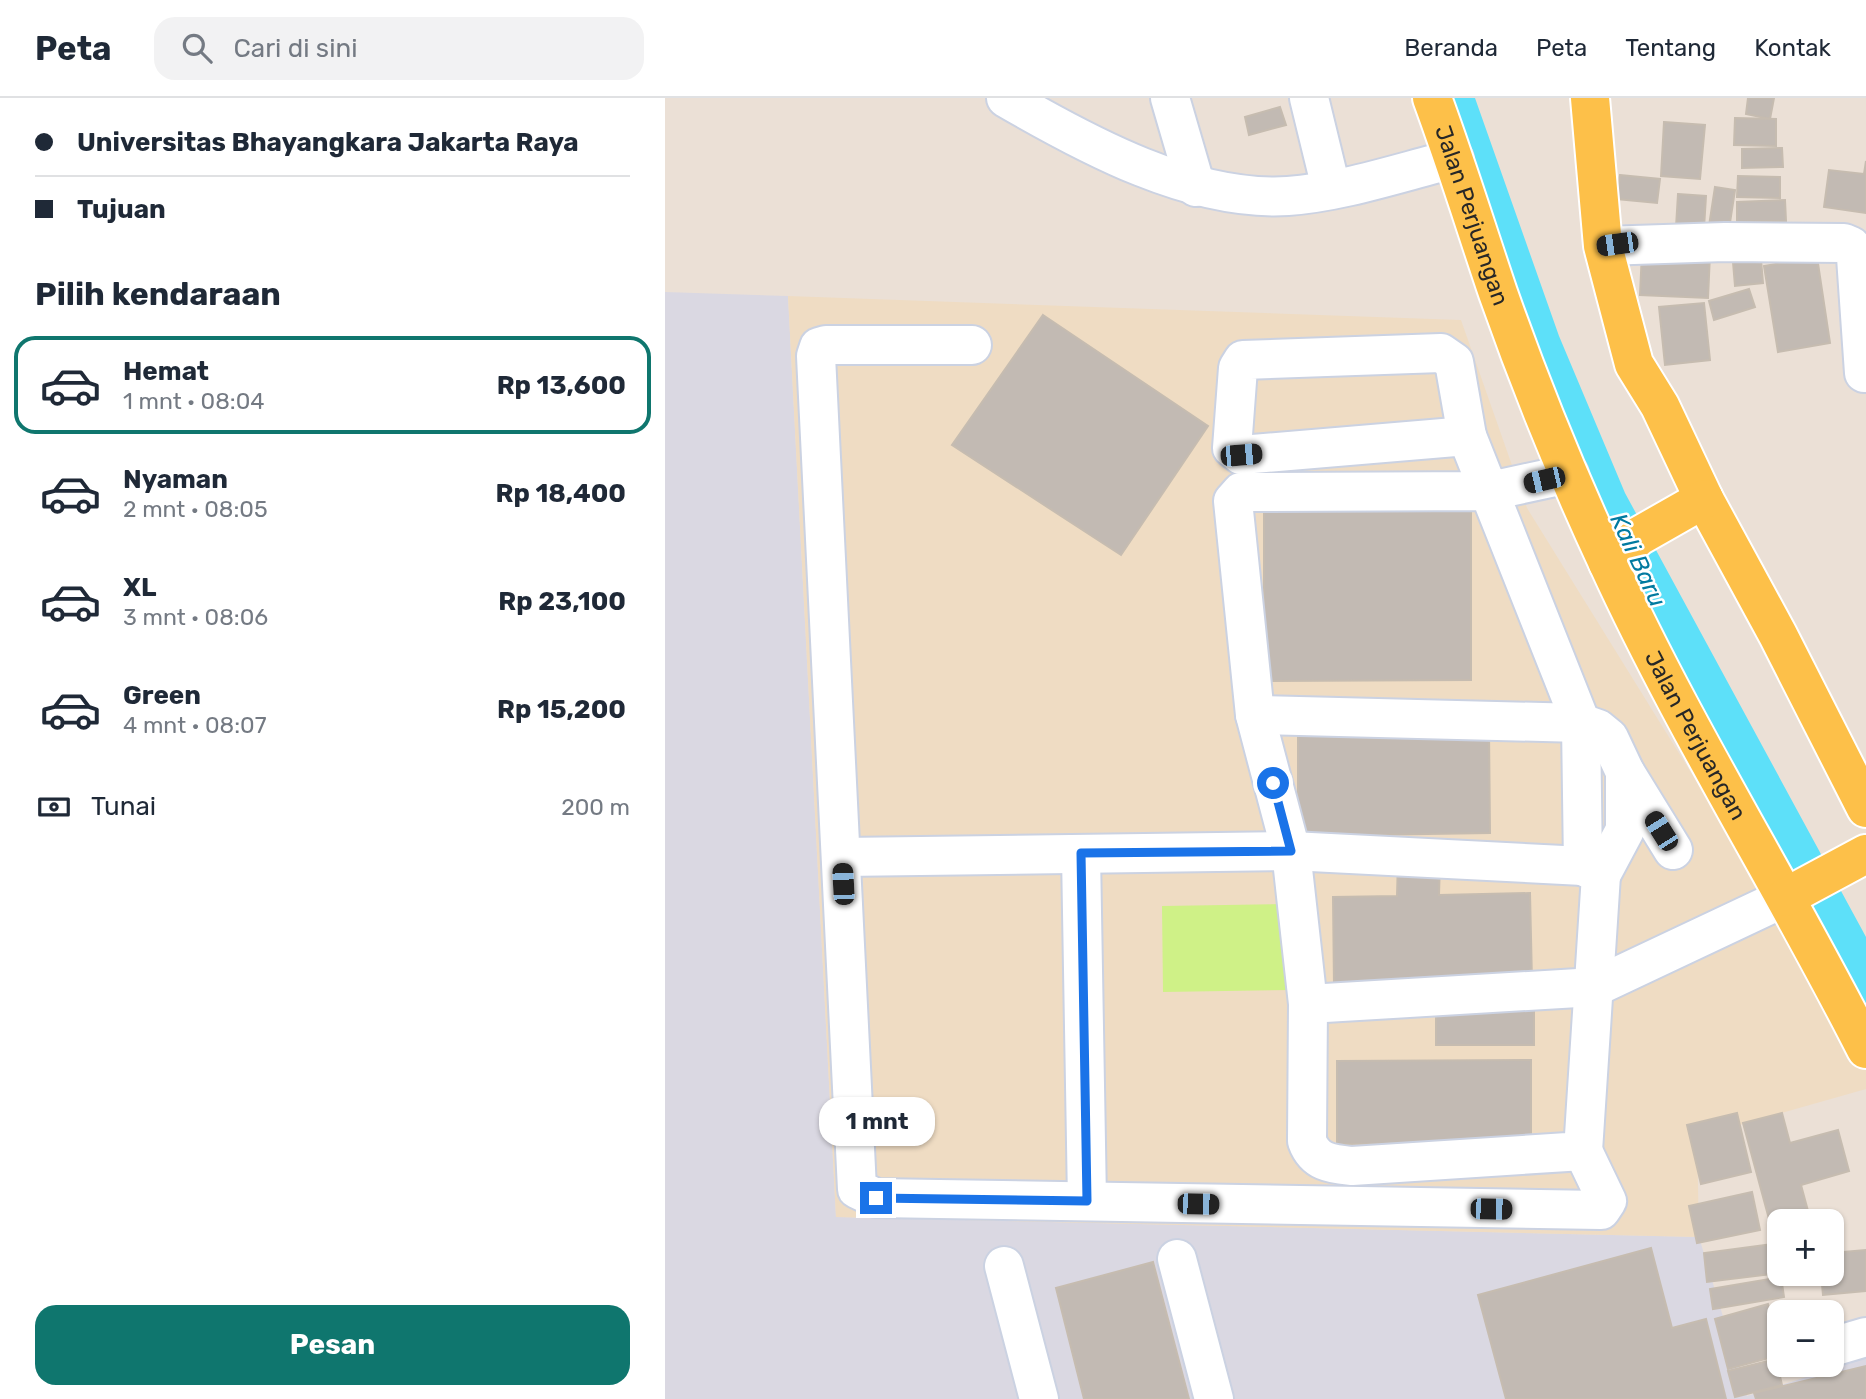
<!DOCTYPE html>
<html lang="id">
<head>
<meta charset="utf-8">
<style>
	:root { --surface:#fff; --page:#f2f2f3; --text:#1f2937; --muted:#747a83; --line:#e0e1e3; --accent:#0f766e }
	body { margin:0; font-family:Rubik,sans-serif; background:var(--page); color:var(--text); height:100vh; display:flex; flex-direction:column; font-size:26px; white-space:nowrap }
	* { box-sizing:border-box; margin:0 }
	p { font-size:23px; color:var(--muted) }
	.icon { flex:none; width:38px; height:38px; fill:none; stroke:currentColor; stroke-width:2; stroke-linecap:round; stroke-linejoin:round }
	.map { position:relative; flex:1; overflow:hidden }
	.drawer { display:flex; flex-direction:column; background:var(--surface); width:665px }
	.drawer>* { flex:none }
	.top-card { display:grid; align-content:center; height:154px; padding:0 35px; background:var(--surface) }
	.buttons { position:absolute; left:1102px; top:1111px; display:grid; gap:14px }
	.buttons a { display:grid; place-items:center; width:77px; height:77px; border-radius:14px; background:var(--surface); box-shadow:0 2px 5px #0004; font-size:35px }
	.end { position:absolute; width:32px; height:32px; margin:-16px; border:9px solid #1a73e8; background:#fff; box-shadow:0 0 0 4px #fff }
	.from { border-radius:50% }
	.bubble { position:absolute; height:49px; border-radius:21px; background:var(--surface); box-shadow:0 2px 5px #0004; font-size:23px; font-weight:700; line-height:49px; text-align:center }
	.car { position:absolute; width:21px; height:42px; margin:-21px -10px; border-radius:9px; box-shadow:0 0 5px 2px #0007; background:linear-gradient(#222 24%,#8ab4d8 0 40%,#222 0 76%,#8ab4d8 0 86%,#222 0) }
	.top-card b { display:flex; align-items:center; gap:24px; height:66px; font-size:26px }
	.top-card b+b { border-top:2px solid var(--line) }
	.top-card i { width:18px; height:18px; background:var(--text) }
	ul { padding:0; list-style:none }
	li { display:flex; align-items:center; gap:21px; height:98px; margin:0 14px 10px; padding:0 21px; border:4px solid transparent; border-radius:21px }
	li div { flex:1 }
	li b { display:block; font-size:26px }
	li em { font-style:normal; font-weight:700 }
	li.selected { border-color:var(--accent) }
	li>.icon { width:63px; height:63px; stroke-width:1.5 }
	h2 { padding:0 35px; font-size:32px; line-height:84px }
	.pay { display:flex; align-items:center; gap:18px; height:77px; padding:0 35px; font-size:26px }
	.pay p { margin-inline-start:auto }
	.cta { display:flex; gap:14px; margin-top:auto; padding:14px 35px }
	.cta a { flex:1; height:80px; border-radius:21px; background:var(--accent); color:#fff; font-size:28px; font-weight:700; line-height:80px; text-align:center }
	header { display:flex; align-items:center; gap:42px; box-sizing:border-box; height:98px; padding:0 35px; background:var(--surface); border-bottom:2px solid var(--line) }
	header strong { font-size:33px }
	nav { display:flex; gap:38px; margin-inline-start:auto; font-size:24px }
	.search { width:490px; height:63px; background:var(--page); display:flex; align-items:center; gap:18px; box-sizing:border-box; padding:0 24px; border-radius:21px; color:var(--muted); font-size:26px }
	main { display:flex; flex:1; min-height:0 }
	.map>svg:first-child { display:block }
	.industrial { fill:#dad8e2 }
	.education { fill:#efdcc3 }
	.pitch { fill:#cff187 }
	.water { fill:#5de0f9 }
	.building { fill:#c2bab3; stroke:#c6bcb0; stroke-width:2 }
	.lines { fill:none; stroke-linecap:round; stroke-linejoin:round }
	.minor-casing { stroke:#cbd2e2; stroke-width:42 }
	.major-casing { stroke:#fff; stroke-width:42 }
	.minor { stroke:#fff; stroke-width:38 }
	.major { stroke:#fdc049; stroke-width:38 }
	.route { stroke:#1a73e8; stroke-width:9 }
	.labels { text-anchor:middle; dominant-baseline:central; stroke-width:5; stroke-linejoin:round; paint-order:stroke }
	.street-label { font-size:23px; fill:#272727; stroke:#fff }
	.water-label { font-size:24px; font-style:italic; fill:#017aa0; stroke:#fff }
</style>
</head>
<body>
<header>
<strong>Peta</strong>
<div class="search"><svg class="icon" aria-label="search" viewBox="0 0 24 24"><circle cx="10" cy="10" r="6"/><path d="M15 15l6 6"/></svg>Cari di sini</div>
<nav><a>Beranda</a><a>Peta</a><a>Tentang</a><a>Kontak</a></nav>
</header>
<main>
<section class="drawer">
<div class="top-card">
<b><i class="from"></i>Universitas Bhayangkara Jakarta Raya</b>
<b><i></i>Tujuan</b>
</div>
<h2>Pilih kendaraan</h2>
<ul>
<li class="selected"><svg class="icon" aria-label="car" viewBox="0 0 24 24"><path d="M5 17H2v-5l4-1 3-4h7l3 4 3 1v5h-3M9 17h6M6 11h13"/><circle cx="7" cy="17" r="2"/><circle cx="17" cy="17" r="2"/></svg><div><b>Hemat</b><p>1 mnt · 08:04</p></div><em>Rp 13,600</em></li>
<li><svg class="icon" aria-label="car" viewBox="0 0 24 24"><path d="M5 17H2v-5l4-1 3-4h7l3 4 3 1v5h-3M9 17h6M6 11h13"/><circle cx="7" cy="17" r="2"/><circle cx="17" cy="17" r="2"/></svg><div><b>Nyaman</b><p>2 mnt · 08:05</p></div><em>Rp 18,400</em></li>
<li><svg class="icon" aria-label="car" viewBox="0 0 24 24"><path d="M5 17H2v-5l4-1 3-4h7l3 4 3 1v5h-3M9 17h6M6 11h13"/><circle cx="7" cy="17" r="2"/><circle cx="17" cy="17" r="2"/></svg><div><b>XL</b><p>3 mnt · 08:06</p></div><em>Rp 23,100</em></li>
<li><svg class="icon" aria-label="car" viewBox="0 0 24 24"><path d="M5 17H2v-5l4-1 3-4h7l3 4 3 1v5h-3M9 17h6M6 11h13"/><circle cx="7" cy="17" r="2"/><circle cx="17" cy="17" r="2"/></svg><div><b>Green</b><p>4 mnt · 08:07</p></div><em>Rp 15,200</em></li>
</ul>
<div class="pay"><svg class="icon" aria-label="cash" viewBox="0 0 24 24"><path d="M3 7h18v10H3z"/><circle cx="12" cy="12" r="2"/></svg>Tunai<p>200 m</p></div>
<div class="cta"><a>Pesan</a></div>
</section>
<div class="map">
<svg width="1201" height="1301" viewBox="0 0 1201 1301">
	<rect width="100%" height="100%" fill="#ebe0d6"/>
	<path class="industrial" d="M0,194L123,198L171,1119L1034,1139L1082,1298L1201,1260V1301H0Z"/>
	<path class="education" d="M123,198L796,222L862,410L1201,957V991L1032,1039L1034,1139L171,1119Z"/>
	<path class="pitch" d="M626,806L627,892L498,894L497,808Z"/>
	<path class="water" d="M779,0H810L894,238L960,395L1201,839V929L922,397Z"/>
	<g class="building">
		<path d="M1083,0H1109L1105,21L1081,16Z"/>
		<path d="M615,9L621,27L584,37L580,19Z"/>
		<path d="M1070,20L1111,21V48L1069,47Z"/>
		<path d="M999,24L1040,27L1035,81L996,78Z"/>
		<path d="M1117,50L1118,69L1077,70V51Z"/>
		<path d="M1201,63V115L1159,109L1164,72L1199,76Z"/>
		<path d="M955,77L995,81L992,105L952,101Z"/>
		<path d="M1073,78L1115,79V100L1072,99Z"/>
		<path d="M1050,89L1070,92L1064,131L1044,128Z"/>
		<path d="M1013,96L1041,98L1039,130L1011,129Z"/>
		<path d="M1120,102L1121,123L1072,124V104Z"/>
		<path d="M1095,150L1098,185L1070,188L1067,152Z"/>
		<path d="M977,153L1045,156L1043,200L975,197Z"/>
		<path d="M1152,159L1165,245L1113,254L1099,168Z"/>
		<path d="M1084,191L1090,209L1049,222L1044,203Z"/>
		<path d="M1039,205L1045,262L1000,267L994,209Z"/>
		<path d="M378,217L543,328L456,457L287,347Z"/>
		<path d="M599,405H806V582L599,583Z"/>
		<path d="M824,634L825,735L633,738V636Z"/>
		<path d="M733,761L775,762L774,797L865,795L867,883L669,888L668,799L732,798Z"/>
		<rect x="771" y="903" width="98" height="44"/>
		<path d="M866,962V1045L672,1046V963Z"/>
		<path d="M1072,1015L1086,1074L1036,1086L1022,1027Z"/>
		<path d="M1117,1015L1125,1045L1173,1032L1184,1073L1136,1087L1146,1124H1115V1142L1110,1143L1078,1025Z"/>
		<path d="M1087,1094L1095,1132L1032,1145L1024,1108Z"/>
		<path d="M1115,1145V1175L1042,1184L1039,1155Z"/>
		<path d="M986,1150L1007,1230L1041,1221L1061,1301H841L813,1197Z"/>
		<path d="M1201,1152V1193L1158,1197L1156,1176H1167V1155Z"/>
		<path d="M488,1164L524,1301H419L391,1190Z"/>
		<path d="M1116,1179L1119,1199L1048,1211L1045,1191Z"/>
		<path d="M1103,1206L1115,1257L1063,1271L1050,1221Z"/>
		<path d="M1111,1261L1117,1287L1070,1299L1063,1273Z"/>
		<path d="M1201,1268V1301H1091L1089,1295Z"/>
	</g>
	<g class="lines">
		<defs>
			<g id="minor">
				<path d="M341,0C422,47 527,104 623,98C678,94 736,74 789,61"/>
				<path d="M505,0L531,89"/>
				<path d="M644,0L666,90"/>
				<path d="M938,148L1060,144L1179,145L1186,148L1191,159L1199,275"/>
				<path d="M307,247H161L154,249L151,258L192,1091L211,1100L936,1112L942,1103L918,1053"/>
				<path d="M776,255L789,264L802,338L576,357L567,350L573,270L578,262Z"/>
				<path d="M802,338L916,625L918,768L936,777L918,1053L687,1068C667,1066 650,1065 642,1043L643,906L626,753L590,617L568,403L576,394L825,393L904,376"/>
				<path d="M590,617L916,625L933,631L944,640L960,674L1008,752"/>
				<path d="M416,756L422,1103"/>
				<path d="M177,759L626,753L918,768"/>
				<path d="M936,777L960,732V674"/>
				<path d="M643,906L930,889L1121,799"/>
				<path d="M512,1161L549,1301"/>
				<path d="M339,1168L374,1301"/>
				<path d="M1167,1249L1201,1239"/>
			</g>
			<g id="major">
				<path id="s1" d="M767,0C791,65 811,130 833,195C865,286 902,377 943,465C1019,631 1118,787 1201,951"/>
				<path d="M925,0L938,148L969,266L995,308L1039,401L1113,537L1201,710"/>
				<path d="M943,465L974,438L1039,401"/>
				<path d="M1121,799L1201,756"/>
			</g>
		</defs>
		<use href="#minor" class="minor-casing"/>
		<use href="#major" class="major-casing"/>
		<use href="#minor" class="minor"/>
		<use href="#major" class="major"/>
	</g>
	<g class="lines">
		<path class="route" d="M211,1100L422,1103L416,755L626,753L608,685"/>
	</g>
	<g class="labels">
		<g class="street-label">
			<text stroke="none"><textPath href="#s1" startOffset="124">Jalan Perjuangan</textPath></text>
			<text stroke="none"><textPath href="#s1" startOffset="691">Jalan Perjuangan</textPath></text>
		</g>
		<g class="water-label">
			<text transform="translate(973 462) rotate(65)">Kali Baru</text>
		</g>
	</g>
</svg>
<div class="buttons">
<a>+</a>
<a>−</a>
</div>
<i class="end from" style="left:608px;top:685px"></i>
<i class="end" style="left:211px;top:1100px"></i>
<div class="bubble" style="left:154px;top:999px;width:116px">1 mnt</div>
<i class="car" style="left:952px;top:146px;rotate:262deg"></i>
<i class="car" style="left:576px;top:357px;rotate:85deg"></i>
<i class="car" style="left:879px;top:382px;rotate:257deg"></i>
<i class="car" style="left:996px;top:733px;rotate:328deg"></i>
<i class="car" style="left:178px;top:786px;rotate:357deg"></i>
<i class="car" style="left:533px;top:1106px;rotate:91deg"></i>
<i class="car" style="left:826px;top:1111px;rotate:91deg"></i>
</div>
</main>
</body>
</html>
